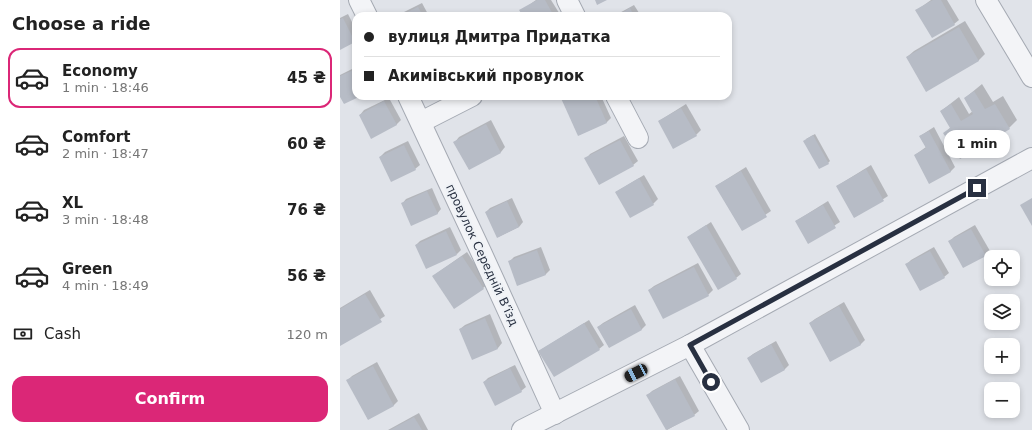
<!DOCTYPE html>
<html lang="en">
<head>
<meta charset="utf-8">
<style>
	:root { --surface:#fff; --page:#f2f2f2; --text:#222; --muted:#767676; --line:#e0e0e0; --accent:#db2777 }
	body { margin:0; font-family:"DejaVu Sans",sans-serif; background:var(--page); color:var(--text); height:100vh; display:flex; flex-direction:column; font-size:15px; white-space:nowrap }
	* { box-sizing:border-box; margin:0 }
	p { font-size:13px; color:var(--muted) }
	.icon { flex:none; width:22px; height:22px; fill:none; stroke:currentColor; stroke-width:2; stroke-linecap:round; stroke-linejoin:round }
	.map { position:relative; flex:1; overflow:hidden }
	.details { display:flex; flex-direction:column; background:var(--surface); width:340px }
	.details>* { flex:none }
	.guide { position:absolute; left:12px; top:12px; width:380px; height:88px; border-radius:12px; box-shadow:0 2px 6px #0003; display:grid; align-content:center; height:88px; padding:0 12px; background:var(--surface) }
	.controls { position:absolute; left:644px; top:250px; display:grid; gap:8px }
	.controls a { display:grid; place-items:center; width:36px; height:36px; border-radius:8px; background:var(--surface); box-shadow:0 2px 6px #0003; font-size:20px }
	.end { position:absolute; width:18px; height:18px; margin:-9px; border:5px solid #283041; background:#fff; box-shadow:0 0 0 2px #fff }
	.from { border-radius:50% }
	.bubble { position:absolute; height:28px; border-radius:12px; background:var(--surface); box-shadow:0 2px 6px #0003; font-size:13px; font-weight:800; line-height:28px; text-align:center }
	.car { position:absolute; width:12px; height:24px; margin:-12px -6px; border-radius:5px; box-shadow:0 0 3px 1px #0007; background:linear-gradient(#222 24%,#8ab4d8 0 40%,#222 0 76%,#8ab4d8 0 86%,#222 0) }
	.guide b { display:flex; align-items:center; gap:14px; height:38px; font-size:15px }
	.guide b+b { border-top:1px solid var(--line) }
	.guide i { width:10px; height:10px; background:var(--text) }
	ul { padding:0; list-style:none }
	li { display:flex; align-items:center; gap:12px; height:60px; margin:0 8px 6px; padding:0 4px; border:2px solid transparent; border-radius:12px }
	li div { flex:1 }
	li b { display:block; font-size:15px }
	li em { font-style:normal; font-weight:800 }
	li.selected { border-color:var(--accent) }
	li>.icon { width:36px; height:36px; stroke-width:1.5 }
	h2 { padding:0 12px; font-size:18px; line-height:48px }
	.pay { display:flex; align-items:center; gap:10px; height:44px; padding:0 12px; font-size:15px }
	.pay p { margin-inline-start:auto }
	.primary-button { display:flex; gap:8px; margin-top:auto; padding:8px 12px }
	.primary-button a { flex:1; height:46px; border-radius:12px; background:var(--accent); color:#fff; font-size:16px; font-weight:800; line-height:46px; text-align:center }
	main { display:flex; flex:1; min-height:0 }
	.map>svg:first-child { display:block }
	.shadow { fill:#0003 }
	.building { fill:#b7bcc6 }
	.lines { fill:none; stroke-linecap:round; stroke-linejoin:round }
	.minor-casing { stroke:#a5aab3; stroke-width:22 }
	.minor { stroke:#f3f4f7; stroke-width:20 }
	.route { stroke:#283041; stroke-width:5 }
	.labels { text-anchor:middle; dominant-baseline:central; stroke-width:4; stroke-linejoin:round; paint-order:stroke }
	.street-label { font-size:12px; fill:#283041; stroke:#eff2f6 }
</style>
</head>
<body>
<main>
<section class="details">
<h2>Choose a ride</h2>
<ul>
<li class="selected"><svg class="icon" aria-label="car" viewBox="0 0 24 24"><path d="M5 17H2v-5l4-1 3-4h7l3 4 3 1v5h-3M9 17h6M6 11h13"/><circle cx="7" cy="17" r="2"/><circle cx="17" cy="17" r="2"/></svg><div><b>Economy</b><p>1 min · 18:46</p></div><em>45 ₴</em></li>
<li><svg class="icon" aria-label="car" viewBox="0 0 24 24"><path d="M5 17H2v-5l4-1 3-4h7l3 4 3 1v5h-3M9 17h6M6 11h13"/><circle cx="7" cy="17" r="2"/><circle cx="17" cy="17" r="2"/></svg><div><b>Comfort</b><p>2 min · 18:47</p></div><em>60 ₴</em></li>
<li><svg class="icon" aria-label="car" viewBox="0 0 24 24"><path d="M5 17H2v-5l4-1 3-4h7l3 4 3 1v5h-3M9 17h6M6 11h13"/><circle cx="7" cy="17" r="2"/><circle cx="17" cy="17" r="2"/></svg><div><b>XL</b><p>3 min · 18:48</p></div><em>76 ₴</em></li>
<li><svg class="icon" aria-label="car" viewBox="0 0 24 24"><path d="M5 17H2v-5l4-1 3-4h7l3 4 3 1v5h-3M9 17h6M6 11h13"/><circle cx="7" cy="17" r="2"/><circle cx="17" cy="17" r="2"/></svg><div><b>Green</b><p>4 min · 18:49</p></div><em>56 ₴</em></li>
</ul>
<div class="pay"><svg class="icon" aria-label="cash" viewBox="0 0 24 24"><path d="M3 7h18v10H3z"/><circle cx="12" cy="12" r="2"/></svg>Cash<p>120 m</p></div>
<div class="primary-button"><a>Confirm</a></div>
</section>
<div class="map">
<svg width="692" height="430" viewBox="0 0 692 430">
	<rect width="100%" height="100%" fill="#e0e3e9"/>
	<g class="shadow">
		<path d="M196,0H211L221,16H184L181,11Z"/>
		<path d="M591,0H607L619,20L614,24L577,10Z"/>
		<path d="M82,3L89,16H57L58,15Z"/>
		<path d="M294,5L301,16H274Z"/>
		<path d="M8,14L16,30V40L0,48V18Z"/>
		<path d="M625,21L645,54L638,61L567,57L574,51Z"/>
		<path d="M16,67V96H18L4,103L0,95V75Z"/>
		<path d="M642,84L653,102L663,96L677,120L669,128L605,133L611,127L601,111L619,97L629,114L633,111L625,98Z"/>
		<path d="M221,96H261L271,118L267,122L239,135Z"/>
		<path d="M49,98L61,120L56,125L20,115L24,110Z"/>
		<path d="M346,104L361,130L356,135L319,121Z"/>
		<path d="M151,120L165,147L161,152L129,169L115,142L119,137Z"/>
		<path d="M594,127L615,167L610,172L575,155L586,147L580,136Z"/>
		<path d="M475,134L490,161L488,163L466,139Z"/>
		<path d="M284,136L298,161L293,165L246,159L250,154Z"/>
		<path d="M68,141L80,165L75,169L40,157L45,152Z"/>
		<path d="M531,165L548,196L515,217L497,186Z"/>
		<path d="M406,167L431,211L402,230L376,186Z"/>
		<path d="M304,175L318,199L313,204L276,192Z"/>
		<path d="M92,188L101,209L97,214L62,204L66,199Z"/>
		<path d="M172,198L183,222L179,227L158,237L146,212L150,208Z"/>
		<path d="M488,201L500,222L469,242L456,221Z"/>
		<path d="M371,222L401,274L396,278L348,237Z"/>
		<path d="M635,225L650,251L645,255L609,242L614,237Z"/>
		<path d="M110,227L121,250L117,254L76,245L80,241Z"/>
		<path d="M201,247L210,270L206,274L178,285L169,262L174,257Z"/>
		<path d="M594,247L609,273L604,277L567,264L571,260Z"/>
		<path d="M127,252L148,284L143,288L93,276Z"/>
		<path d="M358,263L373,290L368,295L309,290L314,286Z"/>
		<path d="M30,290L45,316L0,345V308Z"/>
		<path d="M504,302L525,340L520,345L470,323L475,319Z"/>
		<path d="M295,305L306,325L302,329L269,347L258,327L263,323Z"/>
		<path d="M150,314L162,343L158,348L133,358L120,329L125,325Z"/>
		<path d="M249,320L264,345L259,349L199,351Z"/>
		<path d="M436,341L449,365L445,369L421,382L408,358L413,354Z"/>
		<path d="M37,362L58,401L54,405L28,419L8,380L12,376Z"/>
		<path d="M175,365L186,387L181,391L144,382L148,378Z"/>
		<path d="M340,376L359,411L354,415L327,430L308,395L312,391Z"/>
		<path d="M79,413L88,430H48Z"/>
	</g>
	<g class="building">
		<path d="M197,0H205L214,16H183L179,10Z"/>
		<path d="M255,0H267L257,5Z"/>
		<path d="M593,0H601L615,25L592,38L575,10Z"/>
		<path d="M78,7L83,16H59Z"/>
		<path d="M290,8L294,16H276Z"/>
		<path d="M3,18L15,42L0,50V19Z"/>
		<path d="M619,27L639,61L586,92L566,57Z"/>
		<path d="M16,69V96H21L4,104L0,97V76Z"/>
		<path d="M634,91L645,109L655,104L670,129L620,159L603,133L610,128L600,111L611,104L621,121L633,114L624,98Z"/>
		<path d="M220,96H255L267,123L238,136Z"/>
		<path d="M44,101L57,125L31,139L19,115Z"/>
		<path d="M341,108L357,136L333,149L318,121Z"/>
		<path d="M146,124L161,153L129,170L113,142Z"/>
		<path d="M589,131L611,172L589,184L574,155L586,148L579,136Z"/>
		<path d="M473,135L489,164L479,169L463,141Z"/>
		<path d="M280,140L294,166L259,185L244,158Z"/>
		<path d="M64,145L76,170L51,182L39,157Z"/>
		<path d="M526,169L544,201L514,218L496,186Z"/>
		<path d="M401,171L427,217L402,231L375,186Z"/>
		<path d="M299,178L314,205L290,218L275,192Z"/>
		<path d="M87,191L98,214L71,226L61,203Z"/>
		<path d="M692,198V226L680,205Z"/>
		<path d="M167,201L179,227L157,238L145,212Z"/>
		<path d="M483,205L496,228L468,244L455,221Z"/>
		<path d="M366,225L397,279L378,290L347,237Z"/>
		<path d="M631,229L646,256L623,268L608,241Z"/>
		<path d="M106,231L117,255L86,269L75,245Z"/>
		<path d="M197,250L206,275L177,286L168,261Z"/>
		<path d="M590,251L605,278L580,291L565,264Z"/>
		<path d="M122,256L144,289L114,309L92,276Z"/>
		<path d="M354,267L369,296L323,319L308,290Z"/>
		<path d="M25,294L42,322L0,346V309Z"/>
		<path d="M499,306L521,345L490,362L469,323Z"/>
		<path d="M291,309L302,330L269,348L257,327Z"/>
		<path d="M145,318L158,349L132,360L119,329Z"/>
		<path d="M244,323L260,350L214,377L198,351Z"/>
		<path d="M431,344L445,370L421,383L407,358Z"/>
		<path d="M33,366L54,406L28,420L6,380Z"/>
		<path d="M170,368L182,392L155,406L143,382Z"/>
		<path d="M335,379L355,416L326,430L306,395Z"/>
		<path d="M74,417L82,430H50Z"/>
	</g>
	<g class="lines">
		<defs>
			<g id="minor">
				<path d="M19,0L27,16"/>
				<path d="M227,0L235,16"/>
				<path d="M646,0L692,77"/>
				<path d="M68,96L142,254L215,414"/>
				<path d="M276,96L298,138"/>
				<path d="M81,122L132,96"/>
				<path d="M350,345L399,430"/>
				<path d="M182,430L350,345L692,158"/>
			</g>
		</defs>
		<use href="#minor" class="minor-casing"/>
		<use href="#minor" class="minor"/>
	</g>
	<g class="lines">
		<path class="route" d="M371,382L350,345L637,188"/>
	</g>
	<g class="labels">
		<g class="street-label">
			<text transform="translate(142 255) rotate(65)">провулок Середній Вʼїзд</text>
		</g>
	</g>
</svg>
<div class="controls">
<a><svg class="icon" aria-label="locate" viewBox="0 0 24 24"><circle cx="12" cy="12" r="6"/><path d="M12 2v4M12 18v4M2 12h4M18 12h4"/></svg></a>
<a><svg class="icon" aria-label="layers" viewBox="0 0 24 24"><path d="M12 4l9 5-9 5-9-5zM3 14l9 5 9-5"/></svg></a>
<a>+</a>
<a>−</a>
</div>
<i class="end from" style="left:371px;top:382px"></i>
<i class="end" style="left:637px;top:188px"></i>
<div class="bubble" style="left:604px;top:130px;width:66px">1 min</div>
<i class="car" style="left:296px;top:373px;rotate:243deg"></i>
<div class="guide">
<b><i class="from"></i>вулиця Дмитра Придатка</b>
<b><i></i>Акимівський провулок</b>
</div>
</div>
</main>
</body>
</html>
